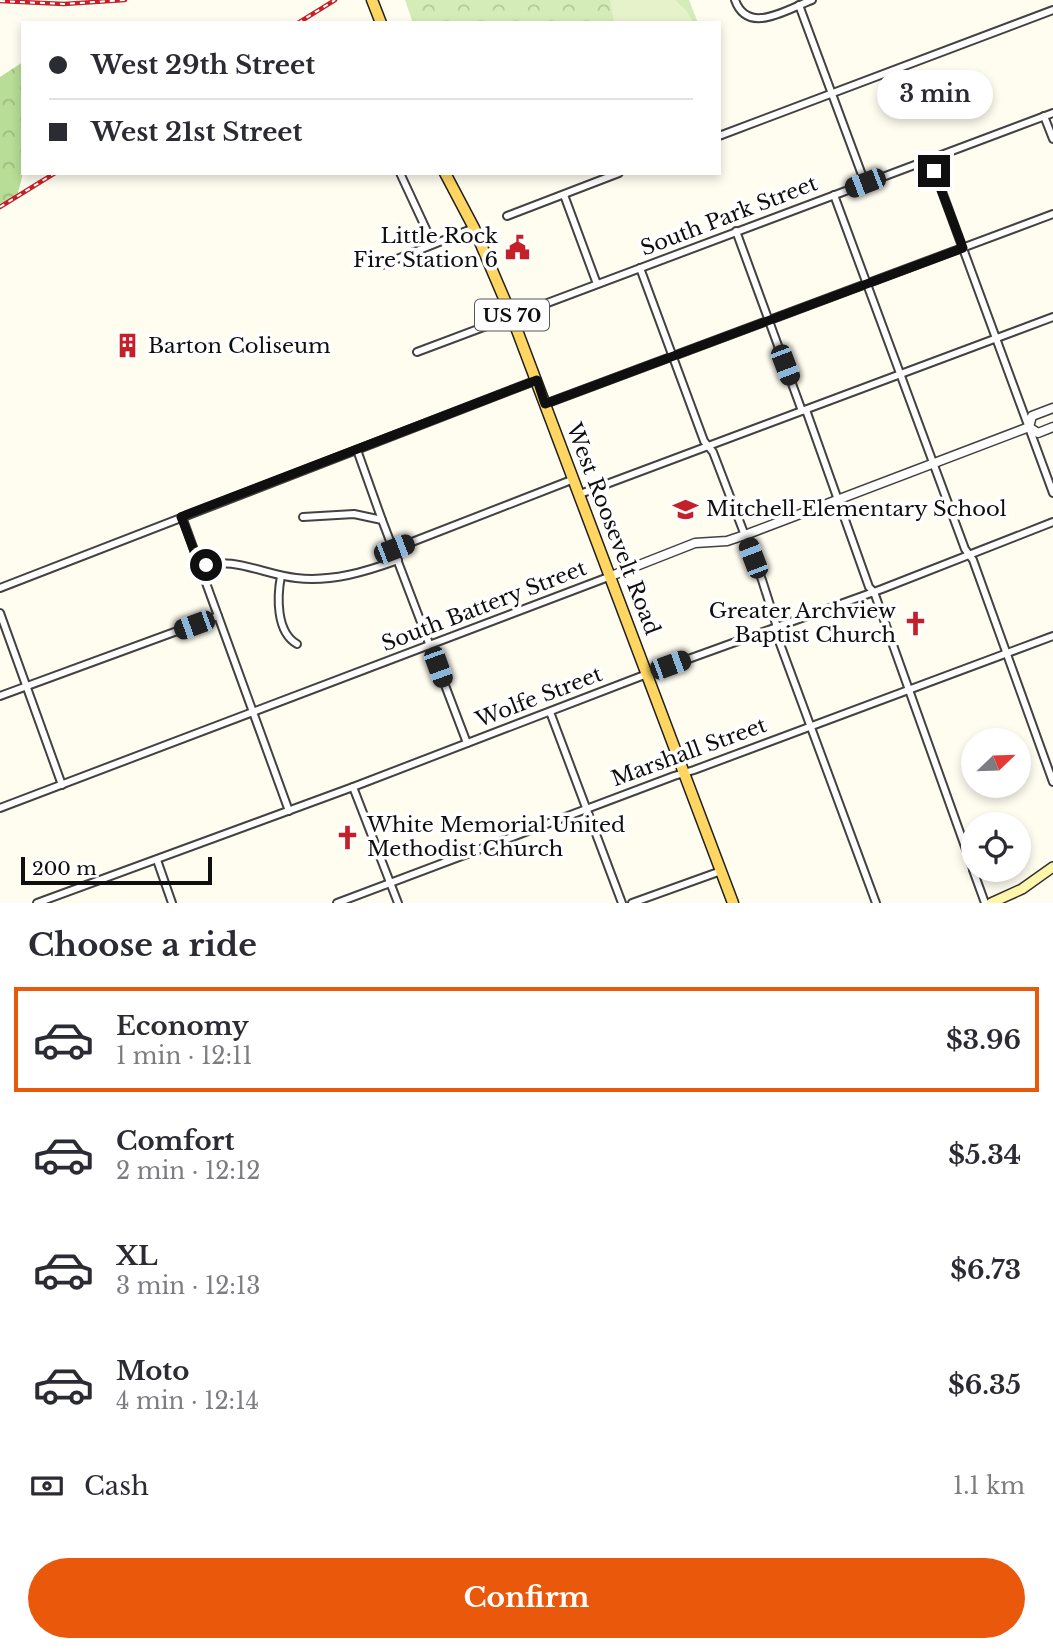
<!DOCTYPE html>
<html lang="en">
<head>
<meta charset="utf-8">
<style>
	:root { --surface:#fff; --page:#f7f7f7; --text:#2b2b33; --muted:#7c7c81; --line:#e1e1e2; --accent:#ea580c }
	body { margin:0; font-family:"Libre Baskerville",serif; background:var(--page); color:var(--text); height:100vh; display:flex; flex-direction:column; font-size:26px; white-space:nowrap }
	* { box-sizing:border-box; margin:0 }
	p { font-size:23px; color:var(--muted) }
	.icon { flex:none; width:38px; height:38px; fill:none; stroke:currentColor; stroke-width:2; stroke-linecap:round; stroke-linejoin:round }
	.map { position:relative; height:903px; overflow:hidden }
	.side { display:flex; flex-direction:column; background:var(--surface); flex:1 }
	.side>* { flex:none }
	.banner { position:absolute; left:21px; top:21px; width:700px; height:154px; border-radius:0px; box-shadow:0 4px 10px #0003; display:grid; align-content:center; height:154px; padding:0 28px; background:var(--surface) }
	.needle { width:46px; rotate:67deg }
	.tools { position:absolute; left:961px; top:728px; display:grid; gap:14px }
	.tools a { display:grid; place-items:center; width:70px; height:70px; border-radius:50%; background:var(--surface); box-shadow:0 4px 10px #0003; font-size:35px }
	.scale { position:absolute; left:21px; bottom:18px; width:191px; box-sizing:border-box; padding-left:7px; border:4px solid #0f0f0f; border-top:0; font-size:19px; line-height:24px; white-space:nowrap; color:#0f0f0f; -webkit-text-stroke:5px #fff; paint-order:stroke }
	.end { position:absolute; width:32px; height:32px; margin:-16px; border:9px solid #0f0f0f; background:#fff; box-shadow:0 0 0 4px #fff }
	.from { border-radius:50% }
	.bubble { position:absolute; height:49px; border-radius:24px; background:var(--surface); box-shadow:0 4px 10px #0003; font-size:23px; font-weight:700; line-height:49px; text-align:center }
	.car { position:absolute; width:21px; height:42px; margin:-21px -10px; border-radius:9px; box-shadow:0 0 5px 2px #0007; background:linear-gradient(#222 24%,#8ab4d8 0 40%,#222 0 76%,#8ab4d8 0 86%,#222 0) }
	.banner b { display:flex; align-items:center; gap:24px; height:66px; font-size:26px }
	.banner b+b { border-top:2px solid var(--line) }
	.banner i { width:18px; height:18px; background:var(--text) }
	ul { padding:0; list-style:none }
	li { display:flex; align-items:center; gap:21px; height:105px; margin:0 14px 10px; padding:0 14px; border:4px solid transparent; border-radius:0px }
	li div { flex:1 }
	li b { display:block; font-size:26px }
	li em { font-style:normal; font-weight:700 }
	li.selected { border-color:var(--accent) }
	li>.icon { width:63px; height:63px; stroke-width:1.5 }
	h2 { padding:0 28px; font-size:32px; line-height:84px }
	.pay { display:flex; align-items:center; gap:18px; height:77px; padding:0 28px; font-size:26px }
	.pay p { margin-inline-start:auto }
	.button { display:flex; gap:14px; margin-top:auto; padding:14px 28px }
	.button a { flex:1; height:80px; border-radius:42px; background:var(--accent); color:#fff; font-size:28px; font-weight:700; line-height:80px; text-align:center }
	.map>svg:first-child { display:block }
	.forest { fill:url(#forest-crowns) }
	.park { fill:url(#park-crowns) }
	.pitch { fill:#e5f2ca }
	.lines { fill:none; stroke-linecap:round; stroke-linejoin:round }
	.minor-casing { stroke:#424242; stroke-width:10 }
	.tertiary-casing { stroke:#424242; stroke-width:11 }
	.secondary-casing { stroke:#313131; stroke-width:12 }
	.primary-casing { stroke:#202020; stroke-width:13 }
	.minor { stroke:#fff; stroke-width:6 }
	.tertiary { stroke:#fff; stroke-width:8 }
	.secondary { stroke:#fff5ab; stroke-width:9 }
	.primary { stroke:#fed661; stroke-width:10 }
	.rail-casing { stroke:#c52029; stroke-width:4.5 }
	.rail { stroke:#fff; stroke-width:2; stroke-dasharray:5; stroke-linecap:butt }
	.route { stroke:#0f0f0f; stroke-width:9 }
	.labels { text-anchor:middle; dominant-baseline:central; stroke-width:7; stroke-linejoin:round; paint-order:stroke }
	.shield { fill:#fff; stroke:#575757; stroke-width:2 }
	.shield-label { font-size:19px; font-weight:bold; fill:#0f0f0f }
	.street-label { font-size:21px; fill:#0f0f0f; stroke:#fff }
	.poi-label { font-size:21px; fill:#0f0f0f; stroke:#fff; text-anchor:start }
</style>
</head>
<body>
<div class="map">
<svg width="1053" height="903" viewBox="0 0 1053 903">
	<defs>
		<pattern id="forest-crowns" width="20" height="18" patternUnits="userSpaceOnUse" patternTransform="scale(1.75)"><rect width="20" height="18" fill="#b7dd96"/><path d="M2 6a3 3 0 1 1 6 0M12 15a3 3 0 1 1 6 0" fill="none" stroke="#9cbc80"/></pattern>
		<pattern id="park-crowns" width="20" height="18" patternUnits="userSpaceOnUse" patternTransform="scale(1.75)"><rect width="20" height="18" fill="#d3ecb8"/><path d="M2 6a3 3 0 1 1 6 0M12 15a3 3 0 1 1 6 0" fill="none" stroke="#b4c99d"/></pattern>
	</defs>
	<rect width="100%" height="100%" fill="#fffcf0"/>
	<path class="forest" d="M23,62V173L17,197L0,207V77Z"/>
	<path class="park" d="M405,0H689L698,23H413Z"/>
	<path class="pitch" d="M610,0H675L686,10L694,23H614Z"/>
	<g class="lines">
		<defs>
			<g id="minor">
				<path d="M735,0C748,36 787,9 812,0"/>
				<path d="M799,5L865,183"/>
				<path d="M1044,116L1053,139"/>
				<path d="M719,136L1053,10"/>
				<path d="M930,159L1053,493"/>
				<path d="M400,173L433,244"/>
				<path d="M564,195L597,284"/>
				<path d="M834,195L965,549L973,560L1053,782"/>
				<path d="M507,216L619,173"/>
				<path d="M736,231L802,411"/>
				<path d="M382,265L474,228"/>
				<path d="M640,268L704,441L713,452L762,580L777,627L776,633L876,903"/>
				<path d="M417,352L1053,113"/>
				<path d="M545,404L1053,214"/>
				<path d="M806,410L869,587L874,592L973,869"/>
				<path d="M357,450L382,520"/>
				<path d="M580,494L1053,317"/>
				<path d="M182,517L289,811"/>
				<path d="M303,517L354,514L382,520L467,743"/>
				<path d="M394,549L574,479"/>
				<path d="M200,567C231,555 265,575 296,578C332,582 365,572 398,560"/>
				<path d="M281,576C277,597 276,632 297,644"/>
				<path d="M0,588L537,380"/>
				<path d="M0,613L62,785"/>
				<path d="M0,696L218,616"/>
				<path d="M550,712L622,903"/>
				<path d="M353,787L398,903"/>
				<path d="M0,808L611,576"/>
				<path d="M157,860L172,903"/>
				<path d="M973,870L985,903"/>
				<path d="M37,903L353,787L647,674L882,589L1053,522"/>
				<path d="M337,903L674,776L694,770L1053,636"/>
				<path d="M632,903L721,871"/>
			</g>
			<g id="tertiary">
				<path d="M1029,427L1032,416L1053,408"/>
				<path d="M1029,427L1038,433L1053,427"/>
				<path d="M611,576L695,543L727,541L745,535L1029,427"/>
			</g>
			<path id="secondary" d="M991,903L1022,889L1053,867"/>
			<g id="primary">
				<path d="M372,0L381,23"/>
				<path d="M445,173L474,228L512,317L733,903"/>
			</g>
		</defs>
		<use href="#minor" class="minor-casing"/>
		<use href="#tertiary" class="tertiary-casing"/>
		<use href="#secondary" class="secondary-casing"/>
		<use href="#primary" class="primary-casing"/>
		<use href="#minor" class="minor"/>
		<use href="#tertiary" class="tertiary"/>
		<use href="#secondary" class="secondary"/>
		<use href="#primary" class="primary"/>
		<defs>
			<g id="rail">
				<path d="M0,1L64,4L125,0"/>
				<path d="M298,23L335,0"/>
				<path d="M0,207L55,173"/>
			</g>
		</defs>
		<use href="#rail" class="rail-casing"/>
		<use href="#rail" class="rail"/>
	</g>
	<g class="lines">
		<path class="route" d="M206,565L200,567L184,524L181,517L188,514L537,380L545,404L963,248L934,171"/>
	</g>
	<defs>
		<symbol id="civic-bare" viewBox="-9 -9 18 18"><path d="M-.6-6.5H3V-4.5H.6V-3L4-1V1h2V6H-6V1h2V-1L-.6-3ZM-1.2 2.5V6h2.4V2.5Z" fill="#c52029" stroke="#fff" stroke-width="2.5" paint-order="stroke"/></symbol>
		<symbol id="building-bare" viewBox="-9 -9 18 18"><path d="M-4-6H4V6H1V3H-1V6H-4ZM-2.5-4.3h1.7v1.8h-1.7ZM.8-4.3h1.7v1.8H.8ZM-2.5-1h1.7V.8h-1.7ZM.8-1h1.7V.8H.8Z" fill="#c52029" stroke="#fff" stroke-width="2.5" paint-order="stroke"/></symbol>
		<symbol id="school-bare" viewBox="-9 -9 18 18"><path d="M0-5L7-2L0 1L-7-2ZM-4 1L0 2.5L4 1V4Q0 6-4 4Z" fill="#c52029" stroke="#fff" stroke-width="2.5" paint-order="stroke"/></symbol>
		<symbol id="church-bare" viewBox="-9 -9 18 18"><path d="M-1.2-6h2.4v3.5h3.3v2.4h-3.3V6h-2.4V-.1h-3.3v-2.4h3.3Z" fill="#c52029" stroke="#fff" stroke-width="2.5" paint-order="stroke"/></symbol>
	</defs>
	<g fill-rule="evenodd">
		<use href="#civic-bare" x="500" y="230" width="35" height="35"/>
		<use href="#building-bare" x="110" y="328" width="35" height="35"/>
		<use href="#school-bare" x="668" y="492" width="35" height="35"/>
		<use href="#church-bare" x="898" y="606" width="35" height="35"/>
		<use href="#church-bare" x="330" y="820" width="35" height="35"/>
	</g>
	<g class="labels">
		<rect class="shield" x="475" y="299.5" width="74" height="31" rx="5"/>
		<g class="shield-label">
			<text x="512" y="315">US 70</text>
		</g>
		<g class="street-label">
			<text transform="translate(729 216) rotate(-21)">South Park Street</text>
			<text transform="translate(613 529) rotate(69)">West Roosevelt Road</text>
			<text transform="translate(484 606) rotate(-21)">South Battery Street</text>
			<text transform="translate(539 697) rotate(-21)">Wolfe Street</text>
			<text transform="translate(689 752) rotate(-20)">Marshall Street</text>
		</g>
		<g class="poi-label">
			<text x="498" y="236" text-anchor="end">Little Rock<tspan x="498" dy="24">Fire Station 6</tspan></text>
			<text x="148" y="346">Barton Coliseum</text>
			<text x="706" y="509">Mitchell Elementary School</text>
			<text x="896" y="611" text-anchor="end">Greater Archview<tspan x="896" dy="24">Baptist Church</tspan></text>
			<text x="367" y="825">White Memorial United<tspan x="367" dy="24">Methodist Church</tspan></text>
		</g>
	</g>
</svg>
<div class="tools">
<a><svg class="needle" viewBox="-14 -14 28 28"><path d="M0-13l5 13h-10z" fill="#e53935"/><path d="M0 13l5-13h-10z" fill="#7c7c81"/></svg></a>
<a><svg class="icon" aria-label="locate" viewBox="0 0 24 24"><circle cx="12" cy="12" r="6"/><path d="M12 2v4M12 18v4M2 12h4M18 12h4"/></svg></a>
</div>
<div class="scale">200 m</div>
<i class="end from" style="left:206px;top:565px"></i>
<i class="end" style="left:934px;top:171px"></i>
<div class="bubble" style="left:877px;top:70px;width:116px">3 min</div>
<i class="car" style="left:865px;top:183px;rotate:249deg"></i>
<i class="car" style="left:785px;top:365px;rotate:159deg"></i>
<i class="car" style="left:394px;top:549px;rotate:69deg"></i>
<i class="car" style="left:753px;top:558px;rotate:339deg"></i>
<i class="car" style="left:194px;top:625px;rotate:250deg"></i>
<i class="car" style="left:670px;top:665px;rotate:70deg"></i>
<i class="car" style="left:438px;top:667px;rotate:160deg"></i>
<div class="banner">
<b><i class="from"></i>West 29th Street</b>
<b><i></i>West 21st Street</b>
</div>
</div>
<section class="side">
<h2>Choose a ride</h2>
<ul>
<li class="selected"><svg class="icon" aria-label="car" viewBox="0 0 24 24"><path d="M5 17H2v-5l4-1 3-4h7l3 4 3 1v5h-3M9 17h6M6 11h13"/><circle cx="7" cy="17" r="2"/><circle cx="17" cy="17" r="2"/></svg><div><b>Economy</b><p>1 min · 12:11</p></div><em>$3.96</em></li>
<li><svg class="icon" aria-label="car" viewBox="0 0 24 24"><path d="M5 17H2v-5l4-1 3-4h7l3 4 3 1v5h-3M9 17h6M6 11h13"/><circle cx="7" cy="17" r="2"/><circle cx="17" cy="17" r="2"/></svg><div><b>Comfort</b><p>2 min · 12:12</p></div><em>$5.34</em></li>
<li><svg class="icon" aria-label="car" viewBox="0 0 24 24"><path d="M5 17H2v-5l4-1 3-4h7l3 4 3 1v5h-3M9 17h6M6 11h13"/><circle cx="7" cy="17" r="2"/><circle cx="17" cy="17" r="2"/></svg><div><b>XL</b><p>3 min · 12:13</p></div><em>$6.73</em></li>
<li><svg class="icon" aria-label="car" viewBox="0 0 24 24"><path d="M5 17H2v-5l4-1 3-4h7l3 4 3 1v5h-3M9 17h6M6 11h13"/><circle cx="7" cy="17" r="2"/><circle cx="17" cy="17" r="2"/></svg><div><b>Moto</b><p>4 min · 12:14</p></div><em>$6.35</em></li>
</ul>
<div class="pay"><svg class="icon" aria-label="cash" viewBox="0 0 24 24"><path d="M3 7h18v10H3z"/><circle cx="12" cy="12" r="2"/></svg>Cash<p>1.1 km</p></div>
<div class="button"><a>Confirm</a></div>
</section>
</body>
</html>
